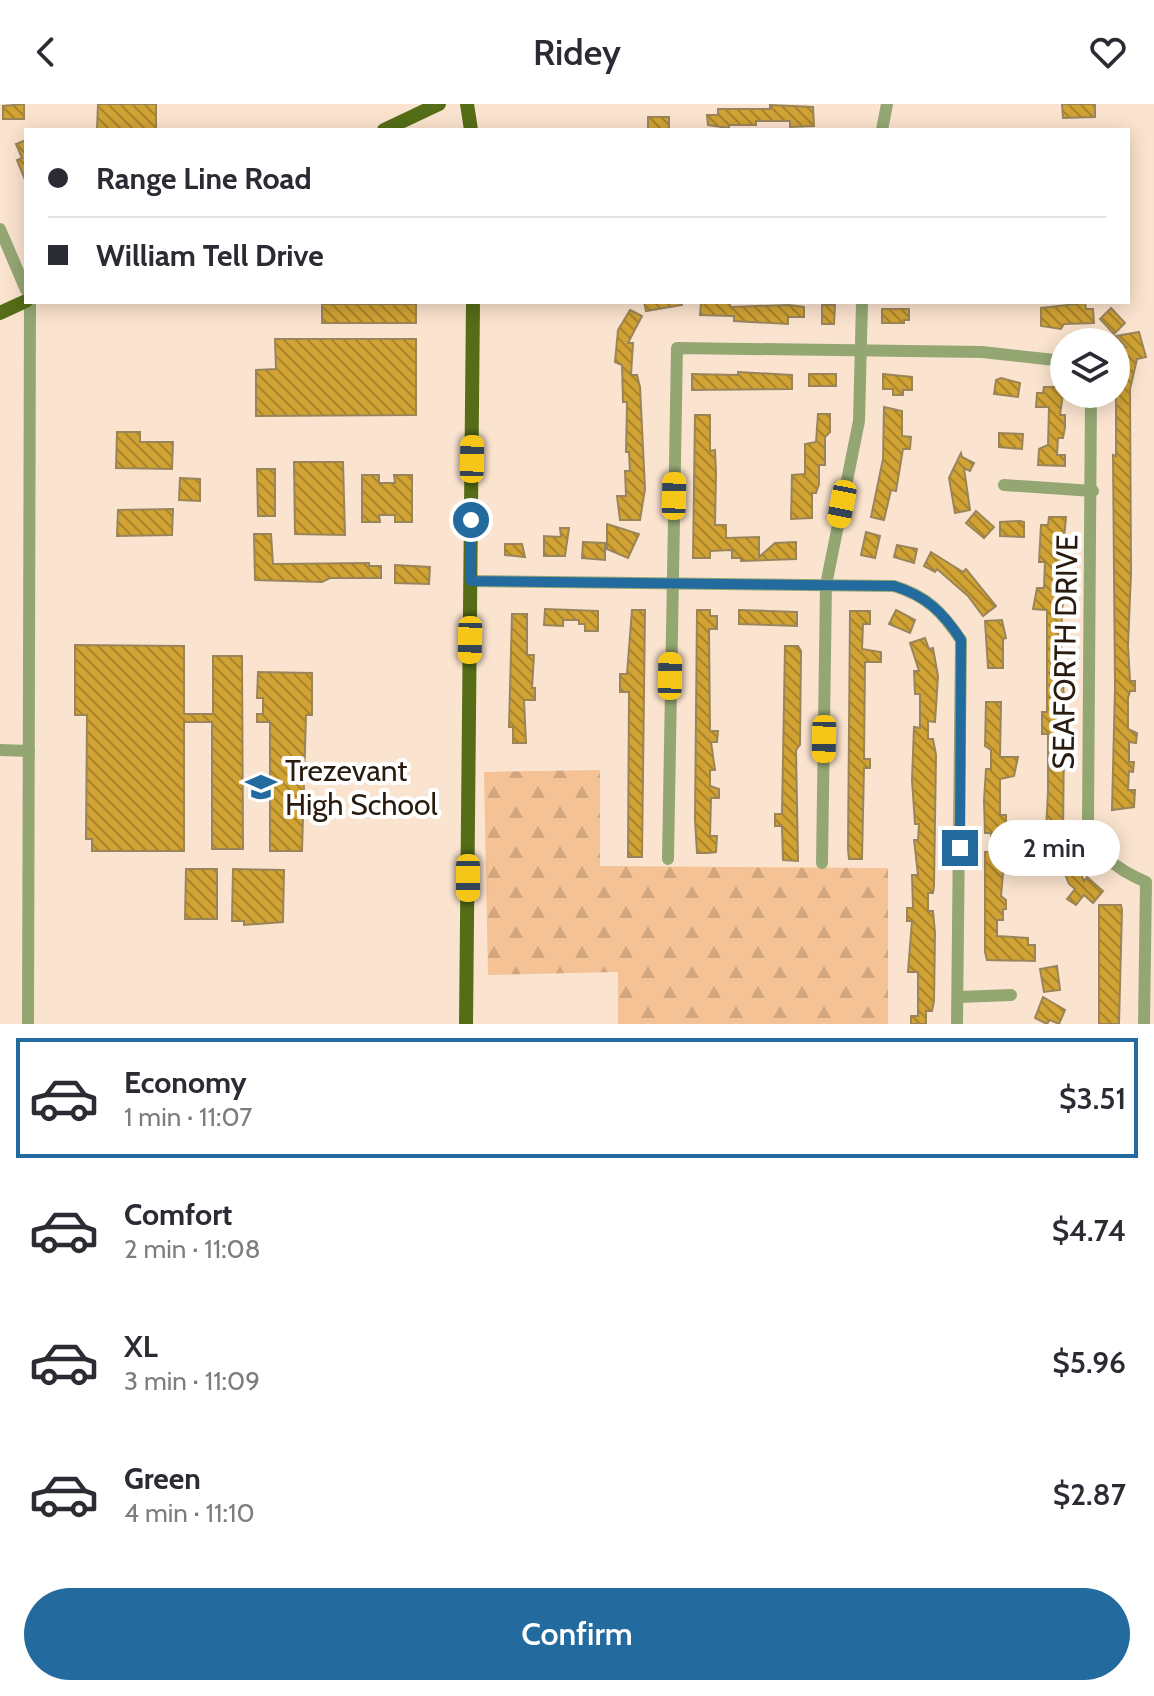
<!DOCTYPE html>
<html lang="en">
<head>
<meta charset="utf-8">
<style>
	:root { --surface:#fff; --page:#f2f2f3; --text:#2b2b33; --muted:#7c7c81; --line:#e1e1e2; --accent:#236a9e }
	body { margin:0; font-family:Cabin,sans-serif; background:var(--page); color:var(--text); height:100vh; display:flex; flex-direction:column; font-size:30px; white-space:nowrap }
	* { box-sizing:border-box; margin:0 }
	p { font-size:26px; color:var(--muted) }
	.icon { flex:none; width:44px; height:44px; fill:none; stroke:currentColor; stroke-width:2; stroke-linecap:round; stroke-linejoin:round }
	.map { position:relative; height:920px; overflow:hidden }
	.drawer { display:flex; flex-direction:column; background:var(--surface); flex:1 }
	.drawer>* { flex:none }
	.banner { position:absolute; left:24px; top:24px; width:1106px; height:176px; border-radius:0px; box-shadow:0 4px 20px #0003; display:grid; align-content:center; height:176px; padding:0 24px; background:var(--surface) }
	.fabs { position:absolute; left:1050px; top:224px; display:grid; gap:16px }
	.fabs a { display:grid; place-items:center; width:80px; height:80px; border-radius:50%; background:var(--surface); box-shadow:0 4px 20px #0003; font-size:40px }
	.end { position:absolute; width:36px; height:36px; margin:-18px; border:10px solid #236a9e; background:#fff; box-shadow:0 0 0 4px #fff }
	.from { border-radius:50% }
	.bubble { position:absolute; height:56px; border-radius:28px; background:var(--surface); box-shadow:0 4px 20px #0003; font-size:26px; font-weight:600; line-height:56px; text-align:center }
	.car { position:absolute; width:24px; height:48px; margin:-24px -12px; border-radius:10px; box-shadow:0 0 6px 2px #0007; background:linear-gradient(#f5c518 24%,#345 0 40%,#f5c518 0 76%,#345 0 86%,#f5c518 0) }
	.banner b { display:flex; align-items:center; gap:28px; height:76px; font-size:30px }
	.banner b+b { border-top:2px solid var(--line) }
	.banner i { width:20px; height:20px; background:var(--text) }
	ul { padding:14px 0 0; list-style:none }
	li { display:flex; align-items:center; gap:24px; height:120px; margin:0 16px 12px; padding:0 8px; border:4px solid transparent; border-radius:0px }
	li div { flex:1 }
	li b { display:block; font-size:30px }
	li em { font-style:normal; font-weight:600 }
	li.selected { border-color:var(--accent) }
	li>.icon { width:72px; height:72px; stroke-width:1.5 }
	.primary-button { display:flex; gap:16px; margin-top:auto; padding:16px 24px }
	.primary-button a { flex:1; height:92px; border-radius:48px; background:var(--accent); color:#fff; font-size:32px; font-weight:600; line-height:92px; text-align:center }
	header { display:flex; justify-content:space-between; align-items:center; height:104px; padding:0 24px; background:var(--surface); font-size:36px; font-weight:600 }
	.map>svg:first-child { display:block }
	.forest { fill:url(#forest-firs) }
	.building { fill:url(#building-back-hatch); stroke:#9a855b; stroke-width:2 }
	.lines { fill:none; stroke-linecap:round; stroke-linejoin:round }
	.minor { stroke:#94a773; stroke-width:12 }
	.major { stroke:#546d16; stroke-width:14 }
	.route { stroke:#236a9e; stroke-width:10 }
	.labels { text-anchor:middle; dominant-baseline:central; stroke-width:8; stroke-linejoin:round; paint-order:stroke }
	.street-label { font-size:30px; fill:#291b0e; stroke:#fff }
	.poi-label { font-size:30px; fill:#291b0e; stroke:#fff; text-anchor:start }
</style>
</head>
<body>
<header><svg class="icon" aria-label="back" viewBox="0 0 24 24"><path d="M15 5l-7 7 7 7"/></svg>Ridey<svg class="icon" aria-label="heart" viewBox="0 0 24 24"><path d="M12 20l-8-8c-3-5 5-10 8-4 3-6 11-1 8 4z"/></svg></header>
<div class="map">
<svg width="1154" height="920" viewBox="0 0 1154 920">
	<defs>
		<pattern id="forest-firs" width="22" height="20" patternUnits="userSpaceOnUse" patternTransform="scale(2)"><rect width="22" height="20" fill="#f4c294"/><path d="M5 1l3.5 6h-7zM16 11l3.5 6h-7z" fill="#d1a67e"/></pattern>
		<pattern id="building-back-hatch" width="6" height="6" patternUnits="userSpaceOnUse" patternTransform="scale(2)"><rect width="6" height="6" fill="#d1a335"/><path d="M-1 5l2 2M0 0l6 6M5-1l2 2" fill="none" stroke="#aa842b"/></pattern>
	</defs>
	<rect width="100%" height="100%" fill="#fbe4cf"/>
	<path class="forest" d="M600,666V762L888,764V920H618V868L488,871L484,668Z"/>
	<g class="building">
		<path d="M24,0V15H3V2Z"/>
		<path d="M98,0H156V26H97Z"/>
		<path d="M1062,0H1095V13L1063,14Z"/>
		<path d="M770,1L813,3L814,22L790,23V17H756V21H729V24L708,21L707,11H718V5H770Z"/>
		<rect x="648" y="13" width="21" height="13"/>
		<path d="M26,36V78L17,56L22,54L16,40Z"/>
		<path d="M644,198H682V201L646,207Z"/>
		<path d="M701,198H730V203L789,201L804,203V213H788V220L734,217V212L700,211Z"/>
		<path d="M1085,199L1086,205H1093L1094,219L1064,220L1061,225L1041,222V204Z"/>
		<rect x="322" y="200" width="94" height="19"/>
		<path d="M822,201H835L834,220H822Z"/>
		<path d="M1111,204L1125,219L1114,230L1100,215Z"/>
		<path d="M882,205H909V216H904V219H882Z"/>
		<path d="M630,206L642,212L628,239H633L631,271H637L640,283L645,385L640,416H620L617,392H626L625,367H630L629,348H626L627,298H623L622,261L615,258L618,226Z"/>
		<path d="M1139,228L1146,253L1137,255L1130,285L1131,469L1128,542L1130,577H1135V587H1130L1128,594V625L1137,629L1136,639L1129,638V658H1134L1133,668L1129,667L1128,686H1135L1134,703L1112,706L1115,583L1113,351L1116,352V277L1118,266L1122,267L1119,244L1126,243L1116,232Z"/>
		<path d="M275,235H416V311L256,312V266L276,265Z"/>
		<path d="M738,268L792,271V285L692,286V270L738,271Z"/>
		<rect x="809" y="270" width="27" height="12"/>
		<path d="M883,270L912,273V286H903V291H893V285H883Z"/>
		<path d="M1001,274L1020,279L1018,293L994,290L996,276Z"/>
		<path d="M1044,283H1064L1060,311H1065V323L1063,334H1058L1057,351H1065V362L1038,361L1039,345L1048,341L1049,303H1036L1037,289H1043Z"/>
		<path d="M884,303L902,307V332L911,333L910,345H903L896,387L891,386L884,416L871,413L883,355Z"/>
		<path d="M818,310H830V328L825,333V361H819V380L816,389H812V414L791,415L792,371L805,370V340L816,338Z"/>
		<path d="M695,311H710V347L715,346L716,369L715,421H726V434L759,433V453L775,439L796,438V455L741,457V454H732V446L710,447V454H693Z"/>
		<path d="M117,328H140V338H173L172,365L116,364Z"/>
		<path d="M999,329L1023,330L1022,345L999,343Z"/>
		<path d="M961,349L962,353L974,359L970,367L964,364L970,406L955,409L949,374Z"/>
		<path d="M294,358H343L345,431L295,430Z"/>
		<path d="M257,365H275V412H258Z"/>
		<path d="M362,371H379V379H395L394,371H412V418H395V411H379L380,418H362Z"/>
		<path d="M180,374L200,375V397L179,396Z"/>
		<path d="M173,405L172,431L117,432L118,406Z"/>
		<path d="M976,407L994,423L984,434L966,419Z"/>
		<path d="M1049,413H1066L1061,469V476H1064L1061,530L1064,599L1057,603L1056,619H1061L1064,640L1063,727L1067,753L1072,751L1084,777L1087,773L1103,787L1093,799L1084,791L1076,801L1067,795L1075,785L1069,780L1050,734H1042L1041,725H1046L1048,688V630H1042V608H1047V506L1033,505L1037,484H1044L1045,458H1039L1041,421H1048Z"/>
		<path d="M1020,417L1024,418V433L1000,432V418Z"/>
		<path d="M607,420L639,430L628,454L607,445Z"/>
		<path d="M560,424H569L565,452H544V432L561,433Z"/>
		<path d="M866,428L880,432L875,454L861,451Z"/>
		<path d="M254,430H271L273,460L369,459V462H381V474H330L322,478L255,476Z"/>
		<path d="M583,438L605,439V456L582,454Z"/>
		<path d="M505,440H522L525,453L505,451Z"/>
		<path d="M897,441L917,445L914,459L894,453Z"/>
		<path d="M931,448L963,468L966,465L996,502L983,512L968,492L937,465L935,468L924,462Z"/>
		<path d="M395,461L430,463L429,480L395,479Z"/>
		<path d="M545,505L598,507V527H585V520H579V516H563V522L544,521Z"/>
		<path d="M632,506H645L642,753H628L629,588H620V570H627Z"/>
		<path d="M697,506H710V512H717V525H709L710,627H718L717,638H711L715,666H710V682L719,685V694H711L710,732H717L716,748L708,749H697L695,716Z"/>
		<path d="M739,506L797,508V522L739,520Z"/>
		<path d="M896,506L915,516L910,529L889,520Z"/>
		<path d="M850,507H870V520H863L862,545L881,548V558H865L864,655H870V664H864L862,755H849L848,745Z"/>
		<path d="M512,510H527V551H534L532,584H535V596H524L526,639H513V623H509Z"/>
		<path d="M1002,516L1006,534L1003,535V564H988L985,517Z"/>
		<path d="M925,534L929,545L933,544L938,572L935,618L928,617V635H933L936,651L934,782L933,789H928V807H933L935,829L934,897L932,907H926V920H911V912H918V868H908L912,817H907V804H913L912,771H918L914,736H918L919,720H915L912,676L914,623L920,624V590H915L914,567H919L910,539Z"/>
		<path d="M75,541L184,542V610H213V552H242L243,745H212V618H184V747H92V735H86L87,611H75Z"/>
		<path d="M785,542H798L801,547L800,641L796,646L798,757L783,756L782,722H775V710H782Z"/>
		<path d="M258,568L312,569V611H306L302,747H270V618H257V610H263V594H257Z"/>
		<path d="M986,598H1001L1000,653H1018L1014,672L1000,675V711H1006V722H1000V737H1006L1001,792L1006,796V805H1003V816H997V832L1028,834V841H1035V857L987,856L985,848V748H991V729H985L984,697L986,665H991V646L985,642Z"/>
		<path d="M186,765H217V815H185Z"/>
		<path d="M233,765L284,766L283,818L244,821V817H232Z"/>
		<path d="M1099,801H1121L1122,806L1119,920H1099Z"/>
		<path d="M1057,862L1060,886L1044,888L1040,865Z"/>
		<path d="M1043,893L1065,906L1059,920L1050,916L1047,920L1035,914Z"/>
	</g>
	<g class="lines">
		<g class="minor">
			<path d="M882,26L887,0"/>
			<path d="M0,125L26,186"/>
			<path d="M1091,290L1088,717C1097,751 1114,764 1146,778L1144,920"/>
			<path d="M1004,381L1093,387"/>
			<path d="M471,477L894,482C927,492 942,508 961,536L957,920"/>
			<path d="M0,646L29,647"/>
			<path d="M668,755L677,244L982,248L1064,257"/>
			<path d="M822,759L826,481L859,317L862,198"/>
			<path d="M959,893L1011,891"/>
			<path d="M28,920L30,198"/>
		</g>
		<g class="major">
			<path d="M467,0L471,26"/>
			<path d="M384,26L439,0"/>
			<path d="M0,209L26,197"/>
			<path d="M466,920L473,198"/>
		</g>
	</g>
	<g class="lines">
		<path class="route" d="M471,416V477L894,482C926,492 943,508 961,536L960,744"/>
	</g>
	<defs>
		<symbol id="school-bare" viewBox="-9 -9 18 18"><path d="M0-5L7-2L0 1L-7-2ZM-4 1L0 2.5L4 1V4Q0 6-4 4Z" fill="#236a9e" stroke="#fff" stroke-width="2.5" paint-order="stroke"/></symbol>
	</defs>
	<g fill-rule="evenodd">
		<use href="#school-bare" x="239" y="661" width="44" height="44"/>
	</g>
	<g class="labels">
		<g class="street-label">
			<text transform="translate(1065 548) rotate(-89)">SEAFORTH DRIVE</text>
		</g>
		<g class="poi-label">
			<text x="285" y="666">Trezevant<tspan x="285" dy="34">High School</tspan></text>
		</g>
	</g>
</svg>
<div class="fabs">
<a><svg class="icon" aria-label="layers" viewBox="0 0 24 24"><path d="M12 4l9 5-9 5-9-5zM3 14l9 5 9-5"/></svg></a>
</div>
<i class="end from" style="left:471px;top:416px"></i>
<i class="end" style="left:960px;top:744px"></i>
<div class="bubble" style="left:988px;top:716px;width:132px">2 min</div>
<i class="car" style="left:472px;top:355px;rotate:1deg"></i>
<i class="car" style="left:674px;top:392px;rotate:1deg"></i>
<i class="car" style="left:842px;top:400px;rotate:191deg"></i>
<i class="car" style="left:470px;top:536px;rotate:181deg"></i>
<i class="car" style="left:670px;top:572px;rotate:1deg"></i>
<i class="car" style="left:824px;top:635px;rotate:181deg"></i>
<i class="car" style="left:468px;top:774px;rotate:180deg"></i>
<div class="banner">
<b><i class="from"></i>Range Line Road</b>
<b><i></i>William Tell Drive</b>
</div>
</div>
<section class="drawer">
<ul>
<li class="selected"><svg class="icon" aria-label="car" viewBox="0 0 24 24"><path d="M5 17H2v-5l4-1 3-4h7l3 4 3 1v5h-3M9 17h6M6 11h13"/><circle cx="7" cy="17" r="2"/><circle cx="17" cy="17" r="2"/></svg><div><b>Economy</b><p>1 min · 11:07</p></div><em>$3.51</em></li>
<li><svg class="icon" aria-label="car" viewBox="0 0 24 24"><path d="M5 17H2v-5l4-1 3-4h7l3 4 3 1v5h-3M9 17h6M6 11h13"/><circle cx="7" cy="17" r="2"/><circle cx="17" cy="17" r="2"/></svg><div><b>Comfort</b><p>2 min · 11:08</p></div><em>$4.74</em></li>
<li><svg class="icon" aria-label="car" viewBox="0 0 24 24"><path d="M5 17H2v-5l4-1 3-4h7l3 4 3 1v5h-3M9 17h6M6 11h13"/><circle cx="7" cy="17" r="2"/><circle cx="17" cy="17" r="2"/></svg><div><b>XL</b><p>3 min · 11:09</p></div><em>$5.96</em></li>
<li><svg class="icon" aria-label="car" viewBox="0 0 24 24"><path d="M5 17H2v-5l4-1 3-4h7l3 4 3 1v5h-3M9 17h6M6 11h13"/><circle cx="7" cy="17" r="2"/><circle cx="17" cy="17" r="2"/></svg><div><b>Green</b><p>4 min · 11:10</p></div><em>$2.87</em></li>
</ul>
<div class="primary-button"><a>Confirm</a></div>
</section>
</body>
</html>
